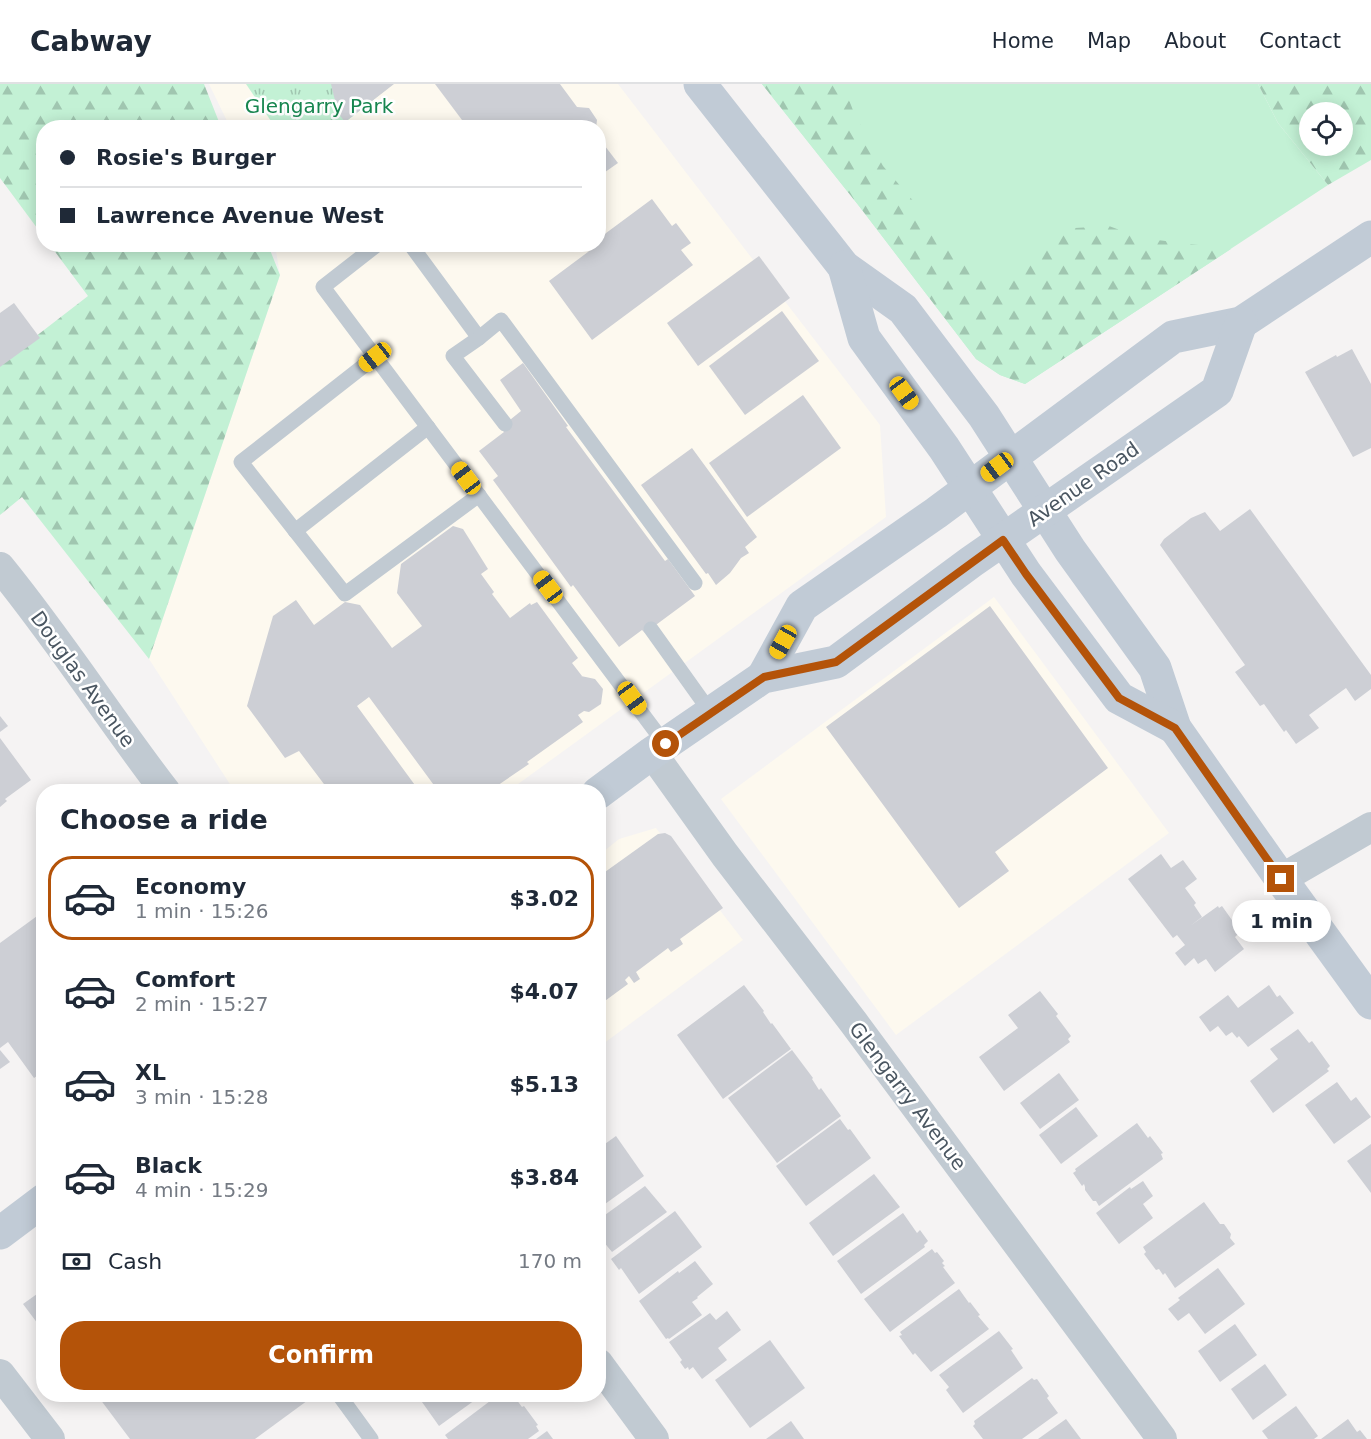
<!DOCTYPE html>
<html lang="en">
<head>
<meta charset="utf-8">
<style>
	:root { --surface:#fff; --page:#f6f6f7; --text:#1f2937; --muted:#747a83; --line:#e0e1e3; --accent:#b45309 }
	body { margin:0; font-family:"DejaVu Sans",sans-serif; background:var(--page); color:var(--text); height:100vh; display:flex; flex-direction:column; font-size:22px; white-space:nowrap }
	* { box-sizing:border-box; margin:0 }
	p { font-size:20px; color:var(--muted) }
	.icon { flex:none; width:33px; height:33px; fill:none; stroke:currentColor; stroke-width:2; stroke-linecap:round; stroke-linejoin:round }
	.map { position:relative; flex:1; overflow:hidden }
	.details { position:absolute; left:36px; top:700px; width:570px; height:618px; display:flex; flex-direction:column; background:var(--surface); border-radius:24px; box-shadow:0 3px 15px #0003 }
	.details>* { flex:none }
	.guide { position:absolute; left:36px; top:36px; width:570px; height:132px; border-radius:24px; box-shadow:0 3px 15px #0003; display:grid; align-content:center; height:132px; padding:0 24px; background:var(--surface) }
	.controls { position:absolute; left:1299px; top:18px; display:grid; gap:12px }
	.controls a { display:grid; place-items:center; width:54px; height:54px; border-radius:50%; background:var(--surface); box-shadow:0 3px 15px #0003; font-size:30px }
	.end { position:absolute; width:27px; height:27px; margin:-14px; border:8px solid #b45309; background:#fff; box-shadow:0 0 0 3px #fff }
	.from { border-radius:50% }
	.bubble { position:absolute; height:42px; border-radius:21px; background:var(--surface); box-shadow:0 3px 15px #0003; font-size:20px; font-weight:800; line-height:42px; text-align:center }
	.car { position:absolute; width:18px; height:36px; margin:-18px -9px; border-radius:8px; box-shadow:0 0 4px 2px #0007; background:linear-gradient(#f5c518 24%,#345 0 40%,#f5c518 0 76%,#345 0 86%,#f5c518 0) }
	.guide b { display:flex; align-items:center; gap:21px; height:57px; font-size:22px }
	.guide b+b { border-top:2px solid var(--line) }
	.guide i { width:15px; height:15px; background:var(--text) }
	ul { padding:0; list-style:none }
	li { display:flex; align-items:center; gap:18px; height:84px; margin:0 12px 9px; padding:0 12px; border:3px solid transparent; border-radius:24px }
	li div { flex:1 }
	li b { display:block; font-size:22px }
	li em { font-style:normal; font-weight:800 }
	li.active { border-color:var(--accent) }
	li>.icon { width:54px; height:54px; stroke-width:1.5 }
	h2 { padding:0 24px; font-size:27px; line-height:72px }
	.pay { display:flex; align-items:center; gap:15px; height:66px; padding:0 24px; font-size:22px }
	.pay p { margin-inline-start:auto }
	.button { display:flex; gap:12px; margin-top:auto; padding:12px 24px }
	.button a { flex:1; height:69px; border-radius:24px; background:var(--accent); color:#fff; font-size:24px; font-weight:800; line-height:69px; text-align:center }
	header { display:flex; align-items:center; gap:36px; box-sizing:border-box; height:84px; padding:0 30px; background:var(--surface); border-bottom:2px solid var(--line) }
	header strong { font-size:28px }
	nav { display:flex; gap:33px; margin-inline-start:auto; font-size:21px }
	.map>svg:first-child { display:block }
	.commercial { fill:#fdf9ef }
	.grass { fill:#c3f1d5 }
	.forest { fill:url(#forest-firs); fill-rule:evenodd }
	.park { fill:url(#park-tufts) }
	.building { fill:#cdcfd5 }
	.lines { fill:none; stroke-linecap:round; stroke-linejoin:round }
	.lane { stroke:#c1cad2; stroke-width:15 }
	.street { stroke:#c1cad2; stroke-width:30 }
	.secondary { stroke:#c1cbd6; stroke-width:33 }
	.route { stroke:#b45309; stroke-width:8 }
	.labels { text-anchor:middle; dominant-baseline:central; stroke-width:5; stroke-linejoin:round; paint-order:stroke }
	.park-label { font-size:20px; fill:#17864f; stroke:#fff }
	.street-label { font-size:20px; fill:#4a5661; stroke:#fff }
</style>
</head>
<body>
<header>
<strong>Cabway</strong>
<nav><a>Home</a><a>Map</a><a>About</a><a>Contact</a></nav>
</header>
<div class="map">
<svg width="1371" height="1355" viewBox="0 0 1371 1355">
	<defs>
		<pattern id="forest-firs" width="22" height="20" patternUnits="userSpaceOnUse" patternTransform="scale(1.5)"><rect width="22" height="20" fill="#c3f1d5"/><path d="M5 1l3.5 6h-7zM16 11l3.5 6h-7z" fill="#a0c6b0"/></pattern>
		<pattern id="park-tufts" width="24" height="20" patternUnits="userSpaceOnUse" patternTransform="scale(1.5)"><rect width="24" height="20" fill="#c3f1d5"/><path d="M3 7l-1-3M5 7V3M7 7l1-3M15 17l-1-3M17 17v-4M19 17l1-3" fill="none" stroke="#a0c6b0"/></pattern>
	</defs>
	<rect width="100%" height="100%" fill="#f5f3f3"/>
	<g class="commercial">
		<path d="M209,0H618L880,341L886,433L507,708H235L149,575L280,191L275,161L598,160V44L230,43Z"/>
		<path d="M994,513L1169,749L896,951L721,715Z"/>
		<path d="M656,744L743,856L599,963V771L619,755Z"/>
	</g>
	<path class="grass" d="M762,0H1258L1278,39L1328,101L1025,300L1000,291L976,275L859,122Z"/>
	<g class="forest">
		<path d="M0,0H204L221,43L44,44L43,152L0,94Z"/>
		<path d="M762,0H843L854,29L883,82L993,209L1002,206L1021,177L1044,155L1075,144L1109,142L1141,154L1231,165L1025,300L1000,291L976,275L859,122Z"/>
		<path d="M1258,0H1371V76L1328,101L1278,39ZM1342,28V62H1310V28Z"/>
		<path d="M50,161H268L280,191L149,575L22,413L0,431V280L88,212Z"/>
	</g>
	<path class="park" d="M246,0H393L338,44L275,43Z"/>
	<g class="building">
		<path d="M331,0H394L345,38L338,29Z"/>
		<path d="M435,0H560L577,23L589,24L597,36L596,44H468Z"/>
		<path d="M598,53L618,79L598,93Z"/>
		<path d="M652,115L672,142L676,139L691,159L681,166L693,181L592,256L549,197L596,162L595,160H598V155Z"/>
		<path d="M759,172L790,214L698,282L667,239Z"/>
		<path d="M14,219L40,254L0,283V229Z"/>
		<path d="M782,227L819,277L745,331L709,282Z"/>
		<path d="M1352,265L1371,300V364L1353,373L1305,288L1336,271L1337,273Z"/>
		<path d="M523,279L568,342L566,343L665,477L668,475L695,512L645,549L642,546L619,563L573,501L571,503L493,396L498,392L479,367L504,348L501,343L521,327L500,296Z"/>
		<path d="M803,311L841,364L747,433L709,379Z"/>
		<path d="M692,364L757,453L745,463L749,469L741,474L730,489L716,501L708,489L706,490L641,401Z"/>
		<path d="M1250,425L1371,591V605L1355,617L1346,604L1309,631L1319,644L1296,660L1286,646L1284,648L1264,620L1260,622L1235,588L1245,581L1160,461L1164,455L1191,434L1205,428L1220,447Z"/>
		<path d="M453,442L463,445L488,485L481,490L494,508L492,510L510,534L530,519L531,521L537,518L578,574L572,579L582,592H581L595,595L603,605L601,620L589,628L584,627L578,631L583,638L527,678L529,680L488,708H439L369,613L357,622L420,708H330L299,667L285,674L247,622L273,532L296,516L314,541L345,518L360,521L392,564L422,542L397,509L401,480Z"/>
		<path d="M990,522L1108,684L995,768L1009,787L959,824L826,643Z"/>
		<path d="M0,632L8,642L0,648Z"/>
		<path d="M0,654L31,696L5,715L7,717L0,723Z"/>
		<path d="M665,749L671,752L723,824L680,855L683,860L671,868L668,864L636,888L640,895L634,899L629,892L625,896L628,900L598,922V793L658,750Z"/>
		<path d="M1161,770L1171,784L1183,776L1197,795L1185,804L1196,819L1194,821L1202,833L1190,842L1218,822L1219,824L1222,822L1239,846L1236,848L1238,850L1235,853L1244,865L1215,888L1206,875L1198,880L1194,874L1185,882L1175,869L1185,861L1177,851L1173,854L1128,795Z"/>
		<path d="M44,827V987L34,994L8,958L0,964V859Z"/>
		<path d="M744,901L764,927L763,928L771,940L772,939L791,965L723,1015L677,951Z"/>
		<path d="M1269,901L1277,913L1280,911L1294,929L1248,963L1239,952L1237,954L1232,948L1226,952L1218,942L1210,948L1199,933L1228,911L1238,924Z"/>
		<path d="M1040,907L1058,930L1056,932L1071,952L1068,955L1070,958L1004,1007L979,973L1018,944L1008,931Z"/>
		<path d="M1298,945L1309,959L1312,957L1330,982L1327,985L1329,987L1273,1029L1250,997L1278,975L1270,965Z"/>
		<path d="M0,966L10,978L0,985Z"/>
		<path d="M792,966L813,994L812,995L819,1006L821,1004L841,1032L777,1079L728,1014Z"/>
		<path d="M1059,989L1079,1016L1040,1045L1020,1019Z"/>
		<path d="M1337,998L1351,1017L1356,1013L1371,1033L1334,1060L1305,1021Z"/>
		<path d="M1076,1023L1098,1052L1061,1080L1039,1051Z"/>
		<path d="M840,1035L848,1046L850,1045L871,1074L806,1122L776,1082Z"/>
		<path d="M1137,1039L1148,1054L1150,1052L1163,1069L1161,1070L1163,1075L1099,1122L1096,1117H1093L1085,1106V1103L1084,1100L1082,1102L1073,1089L1076,1087L1075,1085Z"/>
		<path d="M616,1052L644,1092L598,1125V1065Z"/>
		<path d="M1371,1060V1109L1347,1077Z"/>
		<path d="M874,1090L900,1123L833,1172L809,1139Z"/>
		<path d="M1143,1097L1153,1112L1143,1120L1153,1134L1119,1160L1096,1129L1130,1103L1131,1105Z"/>
		<path d="M645,1102L667,1128L612,1168L598,1151V1136Z"/>
		<path d="M1204,1118L1220,1140H1224L1231,1150L1230,1154L1235,1160L1175,1204L1165,1189L1163,1191L1159,1185L1156,1186L1144,1170L1146,1168L1143,1163Z"/>
		<path d="M675,1127L702,1163L639,1210L621,1184L619,1186L611,1175Z"/>
		<path d="M903,1129L917,1149L920,1146L928,1157L924,1161L925,1163L861,1210L837,1177Z"/>
		<path d="M932,1165L935,1169L937,1168L944,1177L942,1179L945,1182L943,1183L955,1199L890,1248L864,1215Z"/>
		<path d="M695,1177L713,1200L697,1213L698,1214L692,1218L702,1231L669,1255L668,1254L666,1255L639,1217L678,1187L679,1189Z"/>
		<path d="M1218,1184L1245,1220L1205,1250L1189,1229L1178,1237L1168,1225L1180,1216L1178,1214Z"/>
		<path d="M44,1205V1248L23,1220Z"/>
		<path d="M959,1205L969,1219L970,1218L980,1231L978,1232L989,1245L931,1288L915,1269L913,1271L899,1252L902,1251L900,1248Z"/>
		<path d="M727,1227L741,1246L718,1264L727,1276L702,1295L693,1283L689,1286L688,1283L685,1285L680,1278L682,1276L669,1258L710,1229L716,1236Z"/>
		<path d="M1235,1240L1257,1271L1220,1298L1198,1267Z"/>
		<path d="M999,1247L1013,1265L1011,1266L1023,1284L963,1329L946,1306L949,1303L939,1291Z"/>
		<path d="M770,1256L805,1304L750,1344L715,1296Z"/>
		<path d="M1265,1280L1287,1311L1253,1336L1231,1305Z"/>
		<path d="M1032,1294L1034,1296L1037,1295L1049,1312L1047,1314L1058,1329L1022,1355H983L973,1342L975,1340L974,1337Z"/>
		<path d="M97,1311H315L255,1355H130Z"/>
		<path d="M417,1311H482L439,1342Z"/>
		<path d="M498,1311H513L522,1323L524,1322L538,1341L536,1342L539,1347L528,1355H448L445,1351Z"/>
		<path d="M1296,1322L1318,1352L1314,1355H1268L1262,1347Z"/>
		<path d="M1066,1335L1081,1355H1038Z"/>
		<path d="M1348,1335L1357,1348L1360,1346L1367,1355H1321Z"/>
		<path d="M791,1337L804,1355H766Z"/>
		<path d="M547,1347L553,1355H536Z"/>
	</g>
	<g class="lines">
		<g class="lane">
			<path d="M378,160L323,203L665,660"/>
			<path d="M410,160L479,254L453,272L505,340"/>
			<path d="M479,254L501,236L695,499"/>
			<path d="M375,273L241,378L345,510L479,411"/>
			<path d="M295,447L428,343"/>
			<path d="M651,545L711,629"/>
			<path d="M339,1311L371,1355"/>
		</g>
		<g class="street">
			<path d="M0,483C59,555 109,634 166,708"/>
			<path d="M652,669L725,771L854,939L1162,1355"/>
			<path d="M1281,795L1371,743"/>
			<path d="M598,1279L654,1355"/>
			<path d="M0,1290L50,1355"/>
		</g>
		<g class="secondary">
			<path d="M700,0L844,183L903,225L984,332L1070,466L1155,584L1175,644L1281,795L1371,919"/>
			<path d="M844,183L864,254L944,364L1026,490L1119,614L1175,644"/>
			<path d="M763,593L802,522L936,429L1173,253L1241,239L1371,153"/>
			<path d="M598,709L652,669L763,593L836,578L971,478L1217,307L1241,239"/>
			<path d="M0,1149L44,1116"/>
		</g>
	</g>
	<g class="lines">
		<path class="route" d="M666,660L764,593L836,578L1003,456L1026,490L1119,614L1175,644L1281,795"/>
	</g>
	<g class="labels">
		<g class="park-label">
			<text x="319" y="22">Glengarry Park</text>
		</g>
		<g class="street-label">
			<text transform="translate(1083 400) rotate(-35)">Avenue Road</text>
			<text transform="translate(83 595) rotate(54)">Douglas Avenue</text>
			<text transform="translate(908 1012) rotate(53)">Glengarry Avenue</text>
		</g>
	</g>
</svg>
<div class="controls">
<a><svg class="icon" aria-label="locate" viewBox="0 0 24 24"><circle cx="12" cy="12" r="6"/><path d="M12 2v4M12 18v4M2 12h4M18 12h4"/></svg></a>
</div>
<i class="end from" style="left:666px;top:660px"></i>
<i class="end" style="left:1281px;top:795px"></i>
<div class="bubble" style="left:1232px;top:816px;width:99px">1 min</div>
<i class="car" style="left:375px;top:273px;rotate:232deg"></i>
<i class="car" style="left:904px;top:309px;rotate:144deg"></i>
<i class="car" style="left:997px;top:383px;rotate:233deg"></i>
<i class="car" style="left:466px;top:394px;rotate:323deg"></i>
<i class="car" style="left:548px;top:503px;rotate:323deg"></i>
<i class="car" style="left:783px;top:558px;rotate:209deg"></i>
<i class="car" style="left:632px;top:614px;rotate:144deg"></i>
<div class="guide">
<b><i class="from"></i>Rosie's Burger</b>
<b><i></i>Lawrence Avenue West</b>
</div>
<section class="details">
<h2>Choose a ride</h2>
<ul>
<li class="active"><svg class="icon" aria-label="car" viewBox="0 0 24 24"><path d="M5 17H2v-5l4-1 3-4h7l3 4 3 1v5h-3M9 17h6M6 11h13"/><circle cx="7" cy="17" r="2"/><circle cx="17" cy="17" r="2"/></svg><div><b>Economy</b><p>1 min · 15:26</p></div><em>$3.02</em></li>
<li><svg class="icon" aria-label="car" viewBox="0 0 24 24"><path d="M5 17H2v-5l4-1 3-4h7l3 4 3 1v5h-3M9 17h6M6 11h13"/><circle cx="7" cy="17" r="2"/><circle cx="17" cy="17" r="2"/></svg><div><b>Comfort</b><p>2 min · 15:27</p></div><em>$4.07</em></li>
<li><svg class="icon" aria-label="car" viewBox="0 0 24 24"><path d="M5 17H2v-5l4-1 3-4h7l3 4 3 1v5h-3M9 17h6M6 11h13"/><circle cx="7" cy="17" r="2"/><circle cx="17" cy="17" r="2"/></svg><div><b>XL</b><p>3 min · 15:28</p></div><em>$5.13</em></li>
<li><svg class="icon" aria-label="car" viewBox="0 0 24 24"><path d="M5 17H2v-5l4-1 3-4h7l3 4 3 1v5h-3M9 17h6M6 11h13"/><circle cx="7" cy="17" r="2"/><circle cx="17" cy="17" r="2"/></svg><div><b>Black</b><p>4 min · 15:29</p></div><em>$3.84</em></li>
</ul>
<div class="pay"><svg class="icon" aria-label="cash" viewBox="0 0 24 24"><path d="M3 7h18v10H3z"/><circle cx="12" cy="12" r="2"/></svg>Cash<p>170 m</p></div>
<div class="button"><a>Confirm</a></div>
</section>
</div>
</body>
</html>
